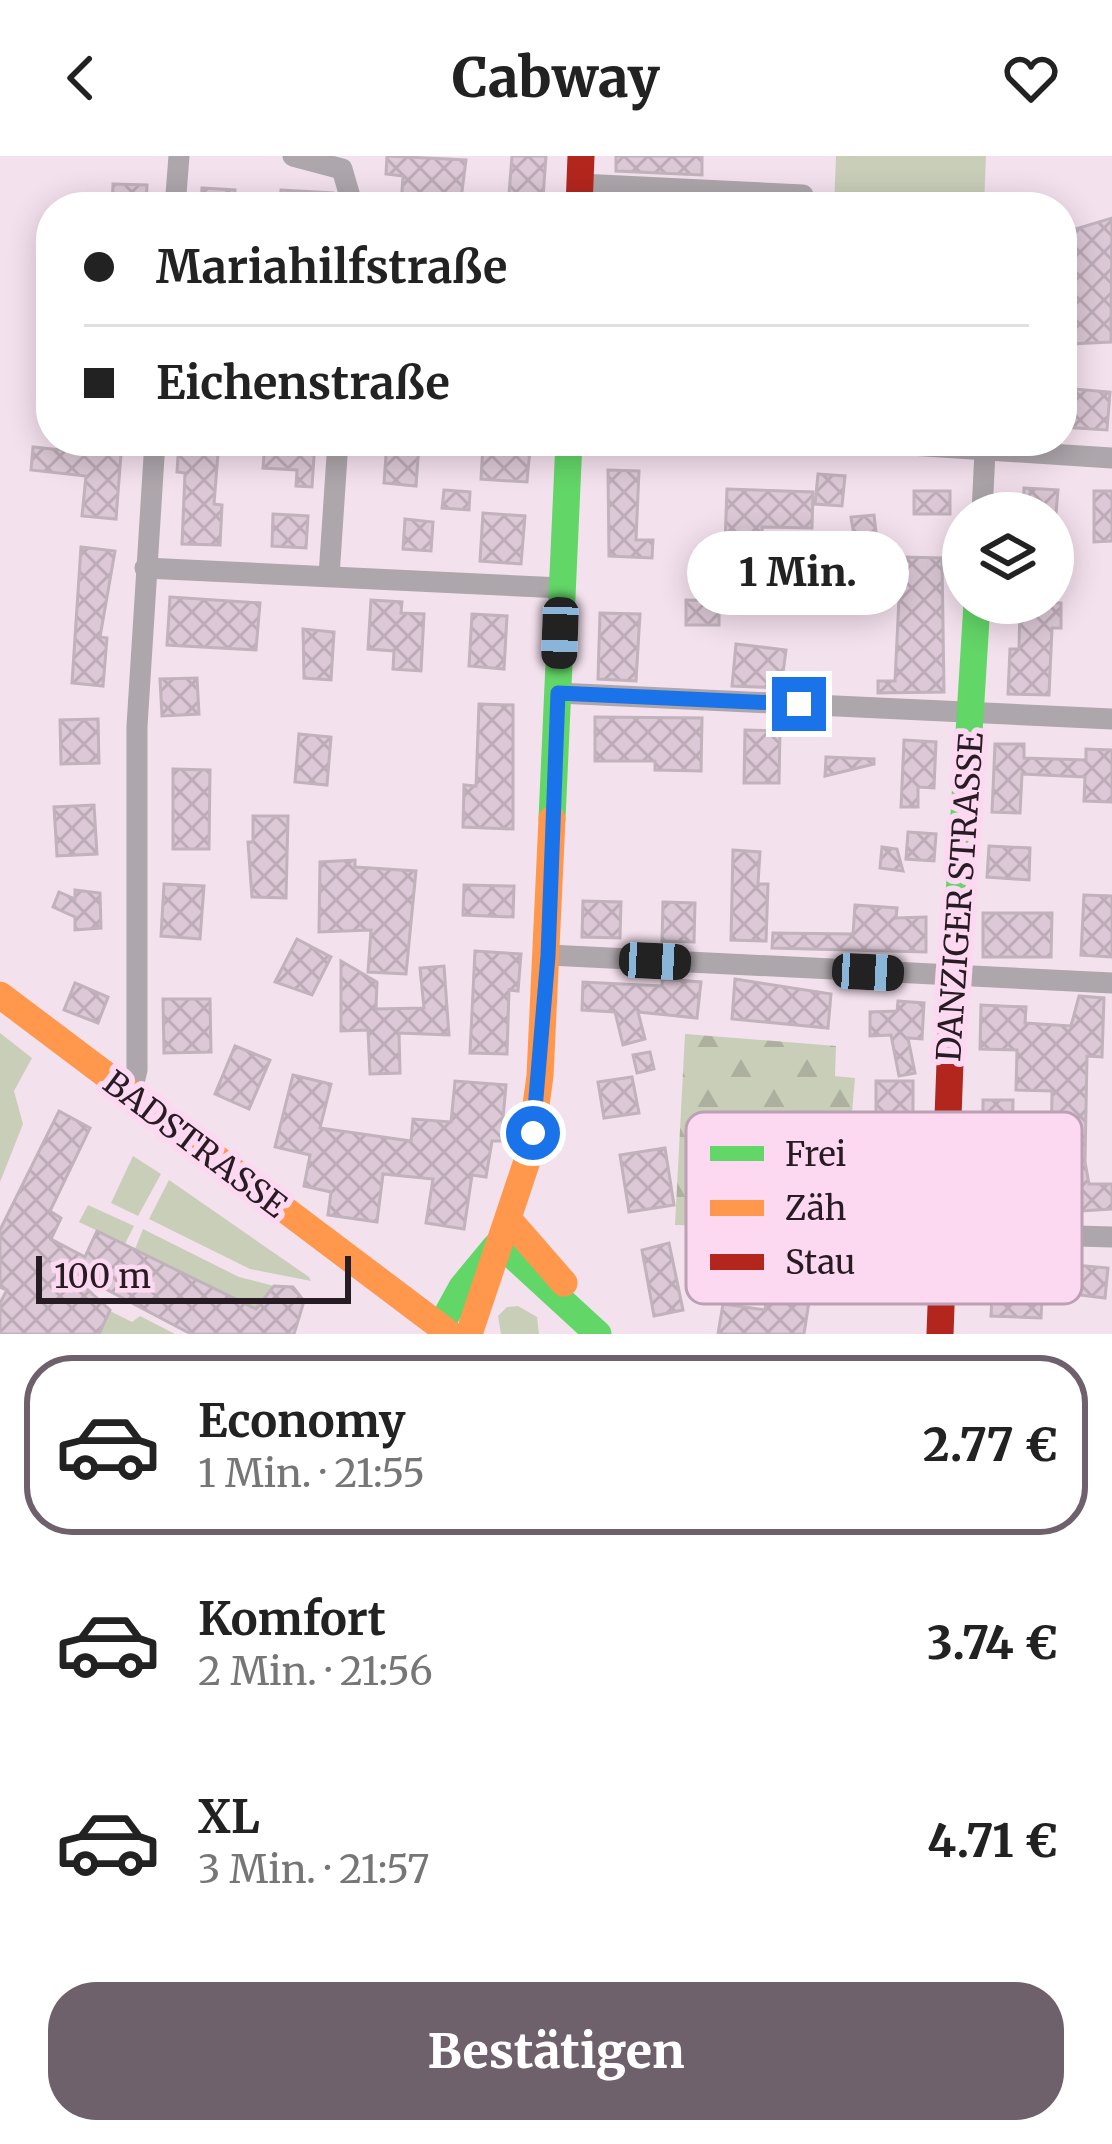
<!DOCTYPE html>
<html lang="de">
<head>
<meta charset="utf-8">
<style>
	:root { --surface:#fff; --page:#f6f6f6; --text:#222; --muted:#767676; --line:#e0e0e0; --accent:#6f616b }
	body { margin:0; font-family:Merriweather,serif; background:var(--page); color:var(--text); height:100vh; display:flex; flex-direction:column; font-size:45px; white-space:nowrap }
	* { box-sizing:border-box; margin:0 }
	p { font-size:39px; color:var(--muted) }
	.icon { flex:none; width:66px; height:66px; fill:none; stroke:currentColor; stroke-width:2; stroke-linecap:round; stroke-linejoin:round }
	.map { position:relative; height:1178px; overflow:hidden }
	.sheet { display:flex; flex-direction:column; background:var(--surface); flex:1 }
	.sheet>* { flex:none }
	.banner { position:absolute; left:36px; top:36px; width:1041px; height:264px; border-radius:48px; box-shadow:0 6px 30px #0003; display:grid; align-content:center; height:264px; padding:0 48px; background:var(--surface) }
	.fabs { position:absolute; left:942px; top:336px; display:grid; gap:24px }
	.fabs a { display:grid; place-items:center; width:132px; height:132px; border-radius:50%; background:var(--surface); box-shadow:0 6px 30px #0003; font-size:60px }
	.scale { position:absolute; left:36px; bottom:30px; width:315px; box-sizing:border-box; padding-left:12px; border:6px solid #281c24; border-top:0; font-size:33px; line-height:42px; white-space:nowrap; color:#281c24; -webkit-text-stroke:9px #fcd9f1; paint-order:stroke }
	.end { position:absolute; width:54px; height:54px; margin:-27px; border:15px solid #1a73e8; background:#fff; box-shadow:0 0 0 6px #fff }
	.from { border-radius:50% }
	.bubble { position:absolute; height:84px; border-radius:42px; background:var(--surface); box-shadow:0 6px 30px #0003; font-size:39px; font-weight:800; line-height:84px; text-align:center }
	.car { position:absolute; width:36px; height:72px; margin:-36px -18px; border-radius:15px; box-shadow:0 0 9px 3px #0007; background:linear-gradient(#222 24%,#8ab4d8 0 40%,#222 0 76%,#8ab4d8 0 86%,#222 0) }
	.banner b { display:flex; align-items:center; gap:42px; height:114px; font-size:45px }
	.banner b+b { border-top:3px solid var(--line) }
	.banner i { width:30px; height:30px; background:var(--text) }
	ul { padding:21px 0 0; list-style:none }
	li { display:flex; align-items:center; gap:36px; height:180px; margin:0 24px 18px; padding:0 24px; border:6px solid transparent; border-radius:48px }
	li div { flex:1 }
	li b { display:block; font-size:45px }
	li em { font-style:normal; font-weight:800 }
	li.on { border-color:var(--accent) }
	li>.icon { width:108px; height:108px; stroke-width:1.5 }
	.action { display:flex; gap:24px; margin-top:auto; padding:24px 48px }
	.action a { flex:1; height:138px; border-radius:48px; background:var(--accent); color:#fff; font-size:48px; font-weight:800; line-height:138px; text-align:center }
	header { display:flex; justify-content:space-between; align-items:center; height:156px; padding:0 48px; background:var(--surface); font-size:54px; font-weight:800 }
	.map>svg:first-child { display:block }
	.grass { fill:#c9ceb9 }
	.forest { fill:url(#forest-firs) }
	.building { fill:url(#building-cross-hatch); stroke:#c1b2bc; stroke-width:3 }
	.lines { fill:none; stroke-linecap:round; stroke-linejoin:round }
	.street { stroke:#ada6aa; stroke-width:21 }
	.fast { stroke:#63d668; stroke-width:27 }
	.slow { stroke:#ff974d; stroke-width:27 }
	.jam { stroke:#b3261e; stroke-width:27 }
	.route { stroke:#1a73e8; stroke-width:15 }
	.labels { text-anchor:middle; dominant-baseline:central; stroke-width:12; stroke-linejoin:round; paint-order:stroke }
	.street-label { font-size:33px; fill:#281c24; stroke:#fcd9f1 }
	.key { fill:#fcd9f1; stroke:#bca0b4; stroke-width:3 }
	.key-label { font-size:33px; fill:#281c24 }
</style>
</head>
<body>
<header><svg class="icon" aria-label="back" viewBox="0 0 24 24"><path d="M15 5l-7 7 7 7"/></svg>Cabway<svg class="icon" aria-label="heart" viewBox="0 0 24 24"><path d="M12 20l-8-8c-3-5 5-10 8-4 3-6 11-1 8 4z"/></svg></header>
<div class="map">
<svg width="1112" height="1178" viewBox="0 0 1112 1178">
	<defs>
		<pattern id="forest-firs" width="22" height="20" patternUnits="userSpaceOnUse" patternTransform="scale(3)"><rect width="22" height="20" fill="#c9ceb9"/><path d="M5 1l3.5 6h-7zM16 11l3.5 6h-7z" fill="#adb09f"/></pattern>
		<pattern id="building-cross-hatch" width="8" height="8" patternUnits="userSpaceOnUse" patternTransform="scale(3)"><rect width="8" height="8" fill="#dcc8d6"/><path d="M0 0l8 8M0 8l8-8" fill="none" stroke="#bdabb8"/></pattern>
	</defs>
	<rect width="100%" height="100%" fill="#f4e1ee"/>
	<g class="grass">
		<path d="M836,0H986L984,51H834Z"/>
		<path d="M0,877L32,902L14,935L23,968L0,1026Z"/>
		<path d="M133,1000L161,1018L138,1060L111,1047Z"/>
		<path d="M169,1024L309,1121L311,1125L250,1113L149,1063Z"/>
		<path d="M88,1049L134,1070L125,1088L79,1066Z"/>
		<path d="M143,1073L239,1121L274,1130L256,1153L135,1093Z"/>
		<path d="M507,1151L518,1150L537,1161L539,1178H501L498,1160Z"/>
		<path d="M110,1155L132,1166L140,1160L175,1178H99Z"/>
	</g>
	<path class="forest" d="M685,878L836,890L835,920L855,922L842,1073L675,1069Z"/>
	<g class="building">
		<path d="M387,0L466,4L460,51H401L403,20L386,18Z"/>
		<path d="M512,0H546L543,41L509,38Z"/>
		<path d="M616,0H702V19L616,15Z"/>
		<path d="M113,28L147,29L146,51H112Z"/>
		<path d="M202,32L235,34L233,51H201Z"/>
		<path d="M281,34L333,37L337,51H280Z"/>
		<path d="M1112,62L1111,186L1070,188L1062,183V77Z"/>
		<path d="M1062,232L1110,236L1107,274L1062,271Z"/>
		<path d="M89,285H122L116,363L82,360L86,320L31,314L33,291L88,297Z"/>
		<path d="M179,285H219L214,348L222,349L220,389L182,388L185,317L177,316Z"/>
		<path d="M265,285H315L312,331L296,330L297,314L263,312Z"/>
		<path d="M387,286L419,289L416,330L384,327Z"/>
		<path d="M483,289L530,293L527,326L481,323Z"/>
		<path d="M608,314L639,315L636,384H653L652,402L609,400Z"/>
		<path d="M818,318L845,320L842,350L815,348Z"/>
		<path d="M1024,332L1058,334L1056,357H1023Z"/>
		<path d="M727,333L813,336L812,372L762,371L765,439L723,441L720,386H725Z"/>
		<path d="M444,334L470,336L469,354L442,352Z"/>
		<rect x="914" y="335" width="36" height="23"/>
		<path d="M1094,335H1112V385L1094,386Z"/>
		<path d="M483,357L525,360L521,408L480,405Z"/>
		<path d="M273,358L308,360L306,392L272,390Z"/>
		<path d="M874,359L876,376L854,379L851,361Z"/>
		<path d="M405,363L433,366L431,395L403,393Z"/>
		<path d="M81,391L115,395L100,481L107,482L103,530L72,527Z"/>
		<path d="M901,401L942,402L944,536L878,537V525H895Z"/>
		<path d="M170,441L260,447L256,494L167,489Z"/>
		<path d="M371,444L402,446L401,457L424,458L421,515L393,513L394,495L368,493Z"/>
		<path d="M686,444L719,445V469H686Z"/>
		<path d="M1020,447H1061V472H1052L1049,539L1008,538L1010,493H1019Z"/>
		<path d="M600,457L640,458L636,525L598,523Z"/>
		<path d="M472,458L507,460L504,513L469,510Z"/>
		<path d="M303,473L334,476L331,524L304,522Z"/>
		<path d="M736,488L786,494L781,532L732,530Z"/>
		<path d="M197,522L199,558L162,560L160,523Z"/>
		<path d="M479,548L513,549V673L463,671L464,629L476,630Z"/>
		<path d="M595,561L702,562L701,615L655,614V605H595Z"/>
		<path d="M98,563L99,607L61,608L60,564Z"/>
		<path d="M745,574L780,575L779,627H744Z"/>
		<path d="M299,578L331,581L327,629L295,626Z"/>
		<path d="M904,584L936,586L934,632L918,631V651H901Z"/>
		<path d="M995,588H1024V602L1086,604V593L1112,594V646L1084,645L1085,621L1022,618L1020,657L992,656Z"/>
		<path d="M826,601L874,603V608L825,620Z"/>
		<path d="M173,613L210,614L209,693H173Z"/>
		<path d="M94,649L97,698L57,700L54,651Z"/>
		<path d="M253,660H288L286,742L252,741L248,686H253Z"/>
		<path d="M908,676L936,678L934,705L906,703Z"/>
		<path d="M989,690L1030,692L1029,724L987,721Z"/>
		<path d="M882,691L897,693L903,715L880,712Z"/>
		<path d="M733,694L760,696L758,728H768L766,785L731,784Z"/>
		<path d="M355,704V711L416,715L406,818L368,816L371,774L319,776L320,706Z"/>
		<path d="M164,728L204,730L200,783L161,780Z"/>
		<path d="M464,729L514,730L513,761L463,759Z"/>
		<path d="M75,734L100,737L101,772L75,774V761L53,751L59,736L75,743Z"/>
		<path d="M1084,739L1112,740V801L1081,799Z"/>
		<path d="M583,745L621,746L620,782L582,781Z"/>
		<path d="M663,746L695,747L694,786L662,785Z"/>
		<path d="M855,749L897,752L896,762L926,761V796L772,792L773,777L853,778Z"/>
		<path d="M983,757H1052L1051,801H983Z"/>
		<path d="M297,783L331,801L312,839L275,826Z"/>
		<path d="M475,795L521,798L518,835L509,834L507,898L470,897Z"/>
		<path d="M341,805L377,826L376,853L424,852L420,812L444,810L449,879L399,877L400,917L370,918L368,874L341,875Z"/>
		<path d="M662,823L701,826L697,862L638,856L645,883L623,889L615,856L582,854L583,826L662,830Z"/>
		<path d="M735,823L831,838L828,872L732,863Z"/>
		<path d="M75,827L108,841L98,867L64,854Z"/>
		<path d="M1079,840L1104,842L1102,901L1087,900L1085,1006L1089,1028H1112V1053L1050,1057L982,1052L983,944H1013L1012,1006L1051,1007L1052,935L1016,934L1017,894L980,893L981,849L1026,851L1025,867L1071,870Z"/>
		<path d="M163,843H210L211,896L164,897Z"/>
		<path d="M898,845L924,847L922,883L908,882L915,917L899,920L891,879L870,880V856L897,855Z"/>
		<path d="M235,890L270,904L249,953L215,938Z"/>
		<path d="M650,896L654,913L637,917L633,899Z"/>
		<path d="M293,919L331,928L320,972L411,985L413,963L451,966L455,925L506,929L501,985H492L486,1021L472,1019L464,1073L426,1067L433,1023L383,1018L377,1066L328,1059L331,1036L304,1030L310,999L275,991Z"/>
		<path d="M632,921L639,957L604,962L598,926Z"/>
		<rect x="876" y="925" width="37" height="52"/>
		<path d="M59,955L90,972L50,1055L61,1062L51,1083L85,1101L97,1075L256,1153L274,1130L293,1131L304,1145L294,1178H191L77,1118L75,1122L110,1154L99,1178H0V1147L7,1134L0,1131V1074Z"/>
		<path d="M665,992L674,1049L629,1056L620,999Z"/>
		<path d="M669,1087L683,1154L654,1160L642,1094Z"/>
		<path d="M784,1095L816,1100L804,1178H718L723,1148L765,1154L767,1140L778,1142Z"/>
		<path d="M994,1101L1044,1104L1041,1162L991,1160Z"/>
		<path d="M1075,1109L1108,1112L1105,1142L1072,1138Z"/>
	</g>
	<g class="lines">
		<g class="street">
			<path d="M293,0L342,13L353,51"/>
			<path d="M580,28L803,39"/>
			<path d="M175,51L179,0"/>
			<path d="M848,285L1112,302"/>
			<path d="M982,357L985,295"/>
			<path d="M145,412L562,432"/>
			<path d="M329,420L338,285"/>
			<path d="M558,537L1112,563"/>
			<path d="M549,799L1112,827"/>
			<path d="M131,940L137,914V570L155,285"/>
			<path d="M942,1076L1112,1081"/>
		</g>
		<g class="fast">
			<path d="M552,663L569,285"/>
			<path d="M952,852L977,447"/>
			<path d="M499,1087L598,1178"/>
			<path d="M440,1171L462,1131L495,1091"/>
		</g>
		<g class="slow">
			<path d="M0,839L450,1178"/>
			<path d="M509,1064L564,1127"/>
			<path d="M469,1178L529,999L540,920L552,663"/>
		</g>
		<g class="jam">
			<path d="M579,51L581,0"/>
			<path d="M940,1178L952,852"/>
		</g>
	</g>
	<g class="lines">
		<path class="route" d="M533,977L548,800L558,537L799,548"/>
	</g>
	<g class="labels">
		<g class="street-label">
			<text transform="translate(960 741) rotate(-86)">DANZIGER STRASSE</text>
			<text transform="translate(195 988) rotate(37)">BADSTRASSE</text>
		</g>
	</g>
	<rect x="686" y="956" width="396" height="192" rx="18" class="key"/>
	<rect x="710" y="990" width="54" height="15" fill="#63d668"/>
	<rect x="710" y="1044" width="54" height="16" fill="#ff974d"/>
	<rect x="710" y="1098" width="54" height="16" fill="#b3261e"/>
	<g class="key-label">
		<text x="785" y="1010">Frei</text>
		<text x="785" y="1064">Zäh</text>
		<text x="785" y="1118">Stau</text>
	</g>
</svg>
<div class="fabs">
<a><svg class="icon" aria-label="layers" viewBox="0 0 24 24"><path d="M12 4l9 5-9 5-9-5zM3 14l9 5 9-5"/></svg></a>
</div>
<div class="scale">100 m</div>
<i class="end from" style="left:533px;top:977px"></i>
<i class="end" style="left:799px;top:548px"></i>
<div class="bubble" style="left:687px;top:375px;width:222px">1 Min.</div>
<i class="car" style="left:560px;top:477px;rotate:182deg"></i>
<i class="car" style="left:655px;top:805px;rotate:93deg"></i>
<i class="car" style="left:868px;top:816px;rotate:93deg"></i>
<div class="banner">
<b><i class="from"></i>Mariahilfstraße</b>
<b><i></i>Eichenstraße</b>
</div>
</div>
<section class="sheet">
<ul>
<li class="on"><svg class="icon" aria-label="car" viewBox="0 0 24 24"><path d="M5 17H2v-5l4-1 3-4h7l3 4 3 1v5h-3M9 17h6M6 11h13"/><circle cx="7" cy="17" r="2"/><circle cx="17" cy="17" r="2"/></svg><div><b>Economy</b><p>1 Min. · 21:55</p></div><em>2.77 €</em></li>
<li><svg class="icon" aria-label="car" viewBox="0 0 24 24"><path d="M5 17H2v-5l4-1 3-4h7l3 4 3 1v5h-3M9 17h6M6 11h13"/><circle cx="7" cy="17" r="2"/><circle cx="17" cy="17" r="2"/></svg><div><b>Komfort</b><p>2 Min. · 21:56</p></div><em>3.74 €</em></li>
<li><svg class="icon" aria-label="car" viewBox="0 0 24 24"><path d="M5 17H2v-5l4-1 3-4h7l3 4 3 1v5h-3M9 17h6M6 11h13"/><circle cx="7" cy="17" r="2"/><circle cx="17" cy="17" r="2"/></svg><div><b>XL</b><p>3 Min. · 21:57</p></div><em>4.71 €</em></li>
</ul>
<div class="action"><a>Bestätigen</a></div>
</section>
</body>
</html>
